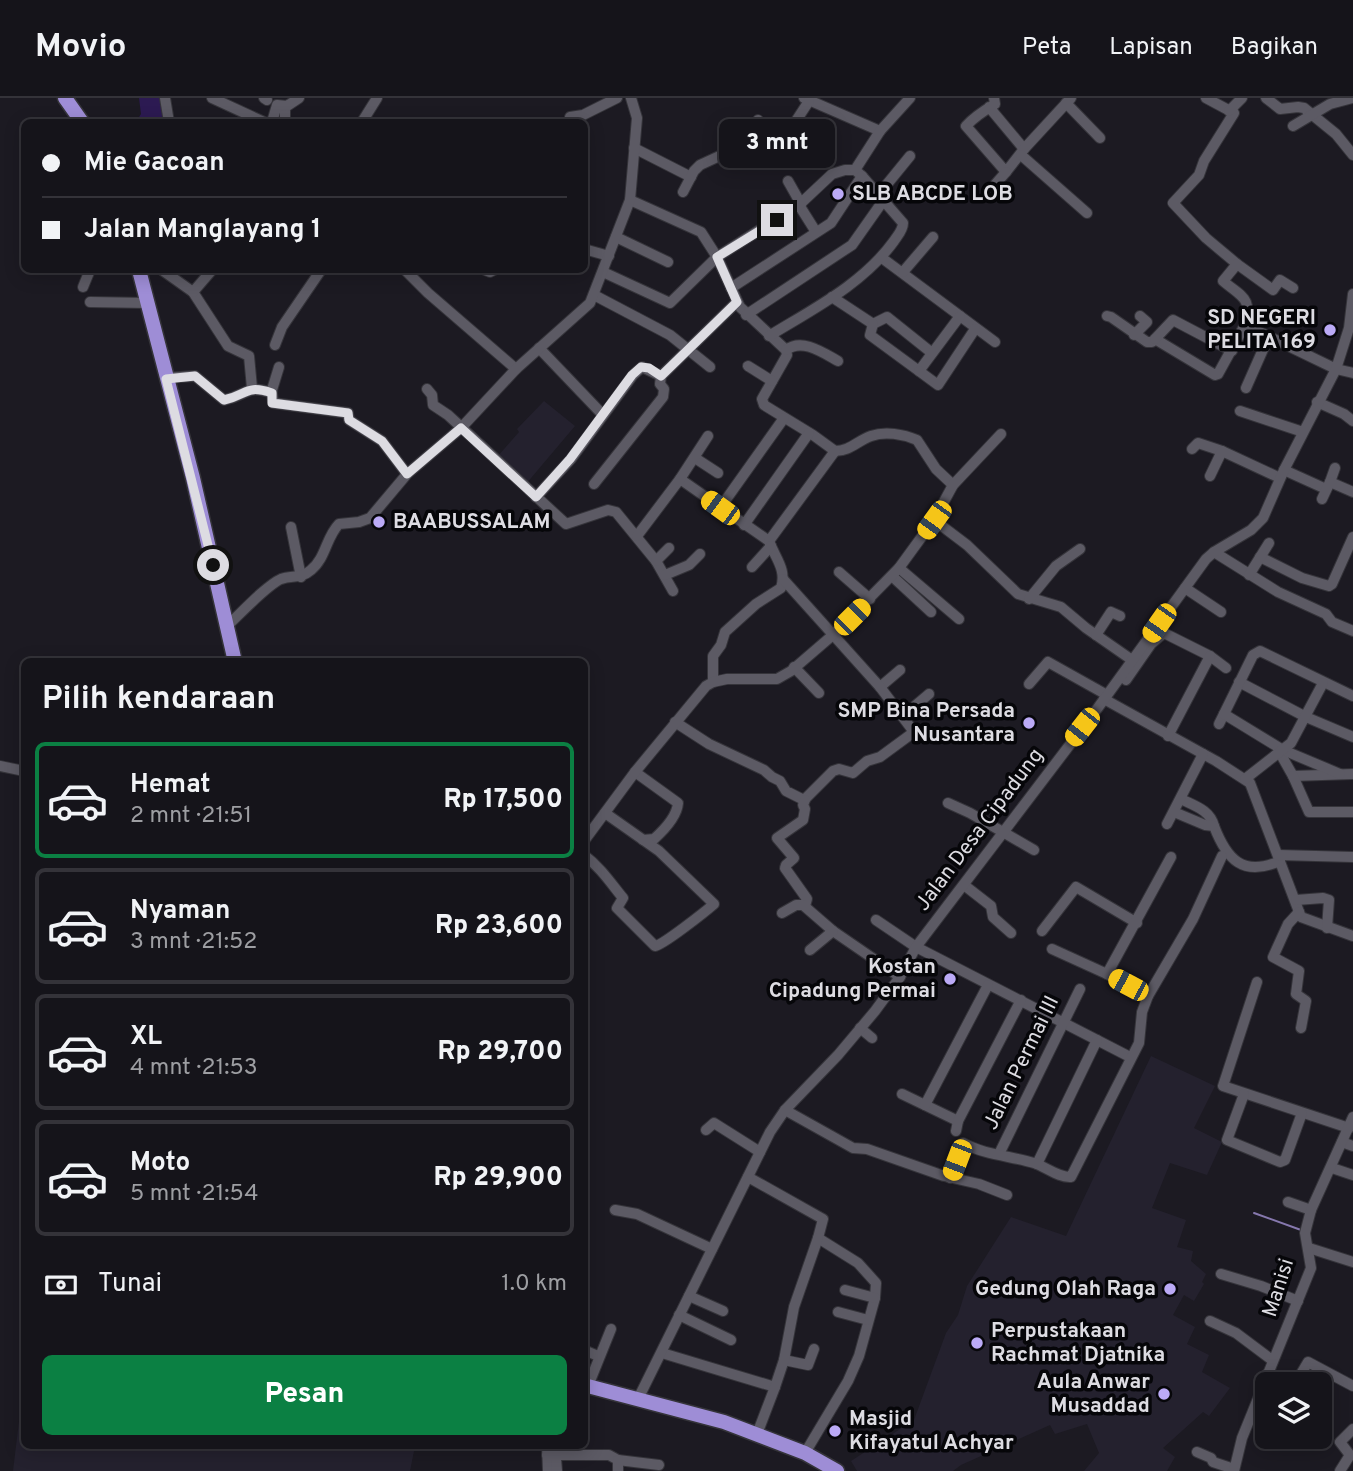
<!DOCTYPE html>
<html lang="id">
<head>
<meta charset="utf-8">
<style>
	:root { --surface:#15141a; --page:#222127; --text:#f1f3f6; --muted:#9d9ea2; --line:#343339; --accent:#0b8043 }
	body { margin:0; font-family:Overpass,sans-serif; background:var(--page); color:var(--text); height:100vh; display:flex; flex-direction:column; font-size:26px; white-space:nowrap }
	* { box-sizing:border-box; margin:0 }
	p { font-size:23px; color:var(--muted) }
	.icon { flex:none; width:38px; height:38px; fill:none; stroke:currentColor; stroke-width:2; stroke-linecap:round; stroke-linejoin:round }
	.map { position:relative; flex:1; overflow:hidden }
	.panel { position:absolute; left:21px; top:560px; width:567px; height:791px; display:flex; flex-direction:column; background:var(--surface); border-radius:10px; box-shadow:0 4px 18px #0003,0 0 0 2px var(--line) }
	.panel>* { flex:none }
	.top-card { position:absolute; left:21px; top:21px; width:567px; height:154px; border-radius:10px; box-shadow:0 4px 18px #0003,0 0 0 2px var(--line); display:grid; align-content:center; height:154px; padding:0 21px; background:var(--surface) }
	.controls { position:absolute; left:1255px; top:1274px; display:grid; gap:14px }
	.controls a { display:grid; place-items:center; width:77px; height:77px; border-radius:10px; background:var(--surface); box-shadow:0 4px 18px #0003,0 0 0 2px var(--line); font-size:35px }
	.end { position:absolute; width:32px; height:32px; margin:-16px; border:9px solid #dddce2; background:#111; box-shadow:0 0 0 4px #111 }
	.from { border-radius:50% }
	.bubble { position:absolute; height:49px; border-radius:10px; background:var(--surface); box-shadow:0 4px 18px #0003,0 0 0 2px var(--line); font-size:23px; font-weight:800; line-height:49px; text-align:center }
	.car { position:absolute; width:21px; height:42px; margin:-21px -10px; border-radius:9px; box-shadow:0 0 5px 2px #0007; background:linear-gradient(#f5c518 24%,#345 0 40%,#f5c518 0 76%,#345 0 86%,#f5c518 0) }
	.top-card b { display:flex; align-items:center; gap:24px; height:66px; font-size:26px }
	.top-card b+b { border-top:2px solid var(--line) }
	.top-card i { width:18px; height:18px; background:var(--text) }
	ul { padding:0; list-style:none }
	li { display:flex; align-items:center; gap:21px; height:116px; margin:0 14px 10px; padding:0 7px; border:4px solid var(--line); border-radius:10px }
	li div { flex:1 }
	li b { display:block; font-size:26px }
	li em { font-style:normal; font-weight:800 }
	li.active { border-color:var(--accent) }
	li>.icon { width:63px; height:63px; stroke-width:1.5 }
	h2 { padding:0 21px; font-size:32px; line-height:84px }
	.pay { display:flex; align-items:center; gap:18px; height:77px; padding:0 21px; font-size:26px }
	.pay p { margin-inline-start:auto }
	.cta { display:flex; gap:14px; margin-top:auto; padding:14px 21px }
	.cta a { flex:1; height:80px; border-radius:10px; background:var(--accent); color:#fff; font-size:28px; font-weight:800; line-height:80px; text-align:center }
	header { display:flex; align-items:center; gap:42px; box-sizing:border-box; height:98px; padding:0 35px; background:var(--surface); border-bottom:2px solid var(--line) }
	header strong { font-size:33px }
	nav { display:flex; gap:38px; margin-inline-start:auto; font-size:24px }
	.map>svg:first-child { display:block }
	.built { fill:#24212e }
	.green { fill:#2c1a52 }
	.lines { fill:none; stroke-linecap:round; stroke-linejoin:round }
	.stream { stroke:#8678ae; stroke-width:2 }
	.minor-casing { stroke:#35343a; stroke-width:12 }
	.highway-casing { stroke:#35343a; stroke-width:17 }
	.minor { stroke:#5c5a64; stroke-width:10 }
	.highway { stroke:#9e8dd6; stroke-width:14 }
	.route { stroke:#dddce2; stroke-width:9 }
	.poi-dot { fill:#bbaaf6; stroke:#060609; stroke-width:2.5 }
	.labels { text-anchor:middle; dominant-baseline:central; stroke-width:7; stroke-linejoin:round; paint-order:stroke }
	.poi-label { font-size:21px; font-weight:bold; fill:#dddce2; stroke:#060609; text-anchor:end }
	.street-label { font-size:21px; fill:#dddce2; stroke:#060609 }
</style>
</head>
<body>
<header>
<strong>Movio</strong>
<nav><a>Peta</a><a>Lapisan</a><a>Bagikan</a></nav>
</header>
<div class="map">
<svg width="1353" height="1373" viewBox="0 0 1353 1373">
	<rect width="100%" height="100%" fill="#1c1a22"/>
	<g class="built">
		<path d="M544,303L575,328L526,386L497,359L519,334L517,331Z"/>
		<path d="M1151,958L1215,988L1194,1030L1222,1044L1207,1077L1170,1065L1152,1110L1186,1122L1177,1149L1193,1153L1191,1163L1206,1176L1202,1184L1204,1186L1194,1203L1184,1197L1173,1217L1195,1229L1187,1246L1209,1257L1202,1274L1230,1290L1209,1318L1203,1314L1163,1350L1175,1359L1167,1373H1084L1099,1355L1087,1326L1055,1336L1050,1327L961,1367L953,1373H857L851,1363L914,1322L946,1235L958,1217L967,1188L1011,1119L1066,1138Z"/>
		<path d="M24,1282V1348H415L410,1373H13Z"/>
	</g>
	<path class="green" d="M139,0H162L167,24H136L141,16Z"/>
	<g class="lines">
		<path class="stream" d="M1254,1115L1301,1132"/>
		<defs>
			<g id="minor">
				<path d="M165,0L169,24"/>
				<path d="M212,0L264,24"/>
				<path d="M264,0L267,2"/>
				<path d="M804,0L880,33"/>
				<path d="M1206,0L1234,15L1204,63L1199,77L1173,105L1206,140L1237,166L1273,192L1280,182L1293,190"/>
				<path d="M1266,0L1280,11L1298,9L1304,10L1336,36L1353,57"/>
				<path d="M1066,5L1100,40"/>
				<path d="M285,8V24"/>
				<path d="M989,9L1024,51L1006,74L966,28C974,19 985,12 995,6L994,0"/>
				<path d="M1229,13L1242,0"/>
				<path d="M570,19L583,17L617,0"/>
				<path d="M758,22L773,45L781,46L809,3"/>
				<path d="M272,24L277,7L287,8L299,0"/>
				<path d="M362,24L377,0"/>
				<path d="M1293,28L1330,6L1352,0"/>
				<path d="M634,50L691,79"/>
				<path d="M1024,51L1071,0"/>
				<path d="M1021,57L1087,115"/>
				<path d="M788,83L801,106"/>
				<path d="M992,90L1006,74"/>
				<path d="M683,94L694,73L700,67L767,36"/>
				<path d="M879,96L910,58"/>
				<path d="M630,102L701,134L717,159L740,209L786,252L787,257L762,301L764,307L813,337L835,353C850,353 857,343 871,338C885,333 903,336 917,342L936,371L953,387"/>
				<path d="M799,107L816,134"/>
				<path d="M616,139L668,164"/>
				<path d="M584,151L609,158"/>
				<path d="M882,160L995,244"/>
				<path d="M1237,166L1223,183C1243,200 1252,199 1245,227"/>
				<path d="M162,172L193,194L228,248L249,258L252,290"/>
				<path d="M405,172L428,195L516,271"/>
				<path d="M485,172L490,174L494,172"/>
				<path d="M603,174L670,205L717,159L799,107L832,76L845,72H855"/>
				<path d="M903,174L933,139"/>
				<path d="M83,189L90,172"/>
				<path d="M731,190L831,125L862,78L855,72L880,33L910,0"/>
				<path d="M193,194L212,172"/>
				<path d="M594,197L670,237L710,269"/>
				<path d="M832,199L873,226L887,219L932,255"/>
				<path d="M90,204L148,205"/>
				<path d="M746,217L852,147L883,103"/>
				<path d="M1107,218L1111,219L1147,244H1152L1155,241L1215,277L1218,276L1245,227L1336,271L1353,275"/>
				<path d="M873,226L870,237L919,273L960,218"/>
				<path d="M1134,237L1147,224L1140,218"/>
				<path d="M769,238C813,211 863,186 894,143C898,137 903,132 903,125L862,78"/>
				<path d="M1155,241L1173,222L1232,253"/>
				<path d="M275,247L282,229L321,172"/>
				<path d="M539,250L603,317"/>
				<path d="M786,252C802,240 822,254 838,263"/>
				<path d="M748,268L772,283"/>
				<path d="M919,273L938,287L975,231"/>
				<path d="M166,280L195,278L224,302C248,297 245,286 272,295L273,305L348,315L349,322L382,343L407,376"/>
				<path d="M1246,290L1269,238"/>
				<path d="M427,291L432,297L433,307L448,317L566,426L608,412L616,414L656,463L673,493"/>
				<path d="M271,295L279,269"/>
				<path d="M1317,304L1344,316L1353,323"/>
				<path d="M1240,313L1303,334"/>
				<path d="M1192,351L1198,345L1222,353"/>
				<path d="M695,360L718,375"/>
				<path d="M1284,372L1326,391"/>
				<path d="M1210,378L1222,353L1280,380"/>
				<path d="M680,381L769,443C775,460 787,471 781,490L756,506L725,534L721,547L713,558V584"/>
				<path d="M1330,384L1335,370"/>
				<path d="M594,386L663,299L664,291L660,286L661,278"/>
				<path d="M536,399L571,361L633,277L642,269L661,278L737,204"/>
				<path d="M1322,401L1330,384L1353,394"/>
				<path d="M720,410L784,320"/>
				<path d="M934,422L967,447L1018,496L1061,509L1086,530L1132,562"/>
				<path d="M744,427L809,335"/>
				<path d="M291,429L301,479"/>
				<path d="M637,438L680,381L708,338"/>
				<path d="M769,443L835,353"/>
				<path d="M1214,454L1278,494L1326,516L1332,524L1353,533"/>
				<path d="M1260,459L1302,480L1329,488L1332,486L1353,439"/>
				<path d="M656,463L669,450"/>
				<path d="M752,469L771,448"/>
				<path d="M899,470L959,521"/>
				<path d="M839,474L870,501"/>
				<path d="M665,477L689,467L700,456"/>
				<path d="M1249,477L1269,445"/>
				<path d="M892,478L931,514"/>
				<path d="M1185,490L1221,514"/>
				<path d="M1029,501L1056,468L1080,451"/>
				<path d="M227,528C240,516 267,487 281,481C292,477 301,481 311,472C326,460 326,439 339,426L359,424L370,420L407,376L461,330L516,271L590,205L630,102L637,20L631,0"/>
				<path d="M1096,537L1111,514L1120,518"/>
				<path d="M794,569L819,595"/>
				<path d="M1126,582L1151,546L1164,535L1210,558L1226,570"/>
				<path d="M1239,584L1306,619L1353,639"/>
				<path d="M1029,586L1048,564L1107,597"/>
				<path d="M880,589L900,572"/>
				<path d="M1104,601L1216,663L1250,685L1301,819L1353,838"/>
				<path d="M903,618L929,596"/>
				<path d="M675,624L709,646L764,672L772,679L780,683L786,693L804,702L833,673L839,671L853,675L867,663L880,659L914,634L880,589L783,481"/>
				<path d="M1219,626L1224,616"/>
				<path d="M1168,638L1210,558"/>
				<path d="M1280,655L1293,678L1353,676"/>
				<path d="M0,668L24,673"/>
				<path d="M635,674L678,705C677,719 664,732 654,741L643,742"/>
				<path d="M1340,676L1283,652L1224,616L1253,557L1260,553L1353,598"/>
				<path d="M1293,678L1309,714H1353"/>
				<path d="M1245,681L1291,645L1323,585"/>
				<path d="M1181,701C1195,708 1210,712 1214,728"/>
				<path d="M948,705L970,715L1034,752"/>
				<path d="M1174,714L1205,727L1214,728C1227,762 1243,779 1280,763"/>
				<path d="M1167,726L1203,656"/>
				<path d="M584,743L635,674L706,588L713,584L727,581H777L791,573L834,536L899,470L934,422L953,387L1001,336"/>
				<path d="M584,757C600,769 610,784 623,800L617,810L655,848C663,847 706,813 714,806L659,753L605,715"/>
				<path d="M1278,757L1353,759"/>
				<path d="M964,787L991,808L993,819L1011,835"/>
				<path d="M1296,802L1323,800L1329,802L1327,830"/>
				<path d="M805,808L807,801L785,770L786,767L794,760L777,740L803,722L805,711L803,707L805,702"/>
				<path d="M1299,814L1288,826L1273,859L1299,873L1296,896L1306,903L1301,930"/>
				<path d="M782,815L796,807H803L833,833L900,879"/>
				<path d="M876,822L916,849L1130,959"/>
				<path d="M1042,833L1076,789L1137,825"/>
				<path d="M1052,851L1107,876L1148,898"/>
				<path d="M810,852L833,833"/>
				<path d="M1107,876L1171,759"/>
				<path d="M1257,884L1223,988L1349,1030"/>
				<path d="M860,930L872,940"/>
				<path d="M902,996L958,1023"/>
				<path d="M1244,996L1227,1042L1280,1064L1285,1062L1302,1015"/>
				<path d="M925,1007L988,887"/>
				<path d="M785,1012L853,1050L867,1051L944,1078L979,1086L1007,1097"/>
				<path d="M706,1032L714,1025L760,1054"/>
				<path d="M956,1033L958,1023L1021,902"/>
				<path d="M1342,1044L1353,1048"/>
				<path d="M999,1056L1080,891"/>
				<path d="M1037,1066L1097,942"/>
				<path d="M1332,1070L1353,1077"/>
				<path d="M748,1079L823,1121L818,1140L858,1165L876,1185L875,1200L859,1258L848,1283L805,1355"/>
				<path d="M950,1080L963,1045C985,1057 1011,1058 1034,1065C1046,1069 1059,1080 1071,1079L1139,945L1142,914L1148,898L1193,821L1222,758"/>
				<path d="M1288,1104L1311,1112"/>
				<path d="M615,1112L637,1116L712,1151"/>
				<path d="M1309,1150L1353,1164"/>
				<path d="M1221,1176L1261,1188L1298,1203"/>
				<path d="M845,1192L875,1200"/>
				<path d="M689,1198L723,1213"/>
				<path d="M838,1214L868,1222"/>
				<path d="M679,1217L731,1242"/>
				<path d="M1210,1223L1236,1235L1272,1262"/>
				<path d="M584,1252L598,1258"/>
				<path d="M662,1255L775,1289"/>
				<path d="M784,1262L808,1267L814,1251"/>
				<path d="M1267,1276L1289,1286"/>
				<path d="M1295,1286L1308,1264L1353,1288"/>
				<path d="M588,1288L611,1231"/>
				<path d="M638,1301L770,1034L785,1012L838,957L875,913L900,879L916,849L1097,611L1206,461L1214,454L1251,432L1263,420L1284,372L1336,271L1349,230L1353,196"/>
				<path d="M757,1336L775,1289L784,1262L794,1209L818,1140"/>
				<path d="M547,1348L548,1373"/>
				<path d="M555,1348L557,1373"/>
				<path d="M1197,1354L1211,1360L1213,1364L1234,1371"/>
				<path d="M547,1357H609L618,1362L659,1367"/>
				<path d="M618,1362V1373"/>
				<path d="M1234,1373L1242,1340L1311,1170L1305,1135L1311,1112L1353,1019"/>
				<path d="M1340,1373L1350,1357L1340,1344L1353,1331"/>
			</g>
			<g id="highway">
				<path d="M65,0L82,24"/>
				<path d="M139,172L193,380L235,564"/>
				<path d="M584,1287L724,1324L805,1355L837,1373"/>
			</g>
		</defs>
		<use href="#minor" class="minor-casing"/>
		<use href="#highway" class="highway-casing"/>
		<use href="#minor" class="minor"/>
		<use href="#highway" class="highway"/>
	</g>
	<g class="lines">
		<path class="route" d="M213,467L166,281L195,278L224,302C248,297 245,286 272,295V305L348,315L349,322L382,343L407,376L461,330L536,399L570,361L632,277L641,269L649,270L661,278L737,204L717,159L777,122"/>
	</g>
	<g class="poi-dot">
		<circle cx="838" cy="96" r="7"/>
		<circle cx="1330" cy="232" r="7"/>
		<circle cx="379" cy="424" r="7"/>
		<circle cx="1029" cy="625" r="7"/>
		<circle cx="950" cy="881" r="7"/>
		<circle cx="1170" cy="1191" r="7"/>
		<circle cx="977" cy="1245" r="7"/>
		<circle cx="1164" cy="1296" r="7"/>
		<circle cx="835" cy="1333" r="7"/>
	</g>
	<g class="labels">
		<g class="poi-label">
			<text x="852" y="96" text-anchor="start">SLB ABCDE LOB</text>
			<text x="1316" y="220">SD NEGERI<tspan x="1316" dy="24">PELITA 169</tspan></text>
			<text x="393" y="424" text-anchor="start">BAABUSSALAM</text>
			<text x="1015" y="613">SMP Bina Persada<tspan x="1015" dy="24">Nusantara</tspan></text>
			<text x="936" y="869">Kostan<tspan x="936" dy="24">Cipadung Permai</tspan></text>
			<text x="1156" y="1191">Gedung Olah Raga</text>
			<text x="991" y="1233" text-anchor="start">Perpustakaan<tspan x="991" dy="24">Rachmat Djatnika</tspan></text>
			<text x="1150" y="1284">Aula Anwar<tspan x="1150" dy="24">Musaddad</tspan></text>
			<text x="849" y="1321" text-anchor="start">Masjid<tspan x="849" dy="24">Kifayatul Achyar</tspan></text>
		</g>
		<g class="street-label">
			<text transform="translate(980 732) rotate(-53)">Jalan Desa Cipadung</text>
			<text transform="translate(1022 965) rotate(-64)">Jalan Permai III</text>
			<text transform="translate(1279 1190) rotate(-72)">Manisi</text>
		</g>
	</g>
</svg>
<div class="controls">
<a><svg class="icon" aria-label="layers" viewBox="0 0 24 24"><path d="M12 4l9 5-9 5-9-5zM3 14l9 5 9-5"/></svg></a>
</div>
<i class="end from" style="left:213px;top:467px"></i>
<i class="end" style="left:777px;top:122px"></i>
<div class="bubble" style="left:719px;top:21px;width:116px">3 mnt</div>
<i class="car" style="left:720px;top:410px;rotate:306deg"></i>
<i class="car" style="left:934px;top:422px;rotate:216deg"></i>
<i class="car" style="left:852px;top:519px;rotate:45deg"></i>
<i class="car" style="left:1159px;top:525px;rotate:215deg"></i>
<i class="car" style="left:1082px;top:629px;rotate:218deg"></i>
<i class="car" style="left:1128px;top:887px;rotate:298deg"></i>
<i class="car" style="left:957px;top:1062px;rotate:201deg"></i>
<div class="top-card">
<b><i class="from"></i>Mie Gacoan</b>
<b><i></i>Jalan Manglayang 1</b>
</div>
<section class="panel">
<h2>Pilih kendaraan</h2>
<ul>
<li class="active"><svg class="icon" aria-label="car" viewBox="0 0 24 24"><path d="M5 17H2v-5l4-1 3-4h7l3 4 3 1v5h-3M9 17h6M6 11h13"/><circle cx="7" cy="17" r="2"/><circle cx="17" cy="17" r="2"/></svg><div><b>Hemat</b><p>2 mnt · 21:51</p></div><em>Rp 17,500</em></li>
<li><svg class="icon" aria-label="car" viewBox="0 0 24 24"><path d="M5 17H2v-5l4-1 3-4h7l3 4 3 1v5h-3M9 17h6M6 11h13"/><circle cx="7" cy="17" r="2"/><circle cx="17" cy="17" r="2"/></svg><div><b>Nyaman</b><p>3 mnt · 21:52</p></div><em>Rp 23,600</em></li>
<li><svg class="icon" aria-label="car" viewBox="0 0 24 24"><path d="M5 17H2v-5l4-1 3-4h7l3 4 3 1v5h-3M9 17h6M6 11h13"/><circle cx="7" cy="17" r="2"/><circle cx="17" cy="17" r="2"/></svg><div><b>XL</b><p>4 mnt · 21:53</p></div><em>Rp 29,700</em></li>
<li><svg class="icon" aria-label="car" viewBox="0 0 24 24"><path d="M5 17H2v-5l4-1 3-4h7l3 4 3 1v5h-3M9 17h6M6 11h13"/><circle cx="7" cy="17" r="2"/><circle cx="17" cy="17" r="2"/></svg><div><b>Moto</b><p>5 mnt · 21:54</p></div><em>Rp 29,900</em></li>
</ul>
<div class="pay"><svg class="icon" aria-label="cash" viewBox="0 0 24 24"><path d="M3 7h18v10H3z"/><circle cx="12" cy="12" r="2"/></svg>Tunai<p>1.0 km</p></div>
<div class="cta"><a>Pesan</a></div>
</section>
</div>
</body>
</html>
